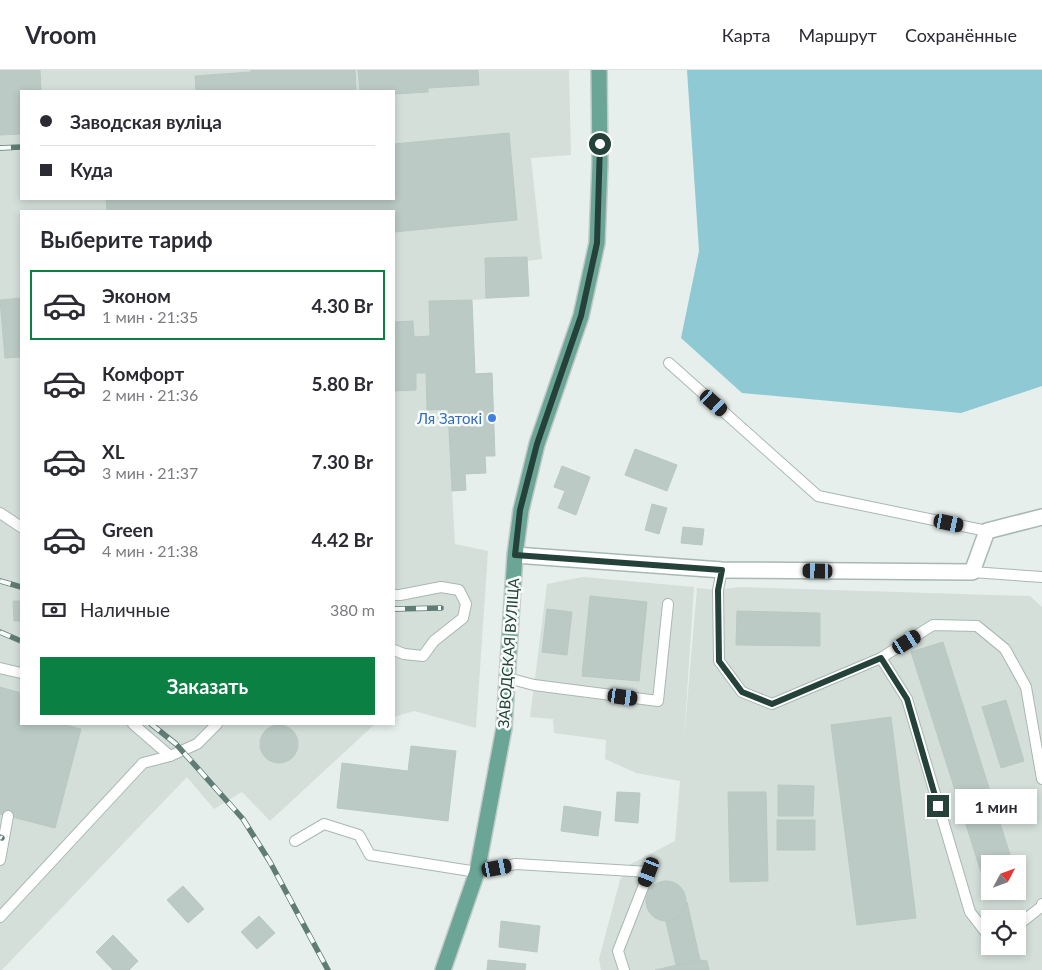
<!DOCTYPE html>
<html lang="ru">
<head>
<meta charset="utf-8">
<style>
	:root { --surface:#fff; --page:#f7f7f7; --text:#2b2b33; --muted:#7c7c81; --line:#e1e1e2; --accent:#0b8043 }
	body { margin:0; font-family:Lato,sans-serif; background:var(--page); color:var(--text); height:100vh; display:flex; flex-direction:column; font-size:19px; white-space:nowrap }
	* { box-sizing:border-box; margin:0 }
	p { font-size:16px; color:var(--muted) }
	.icon { flex:none; width:28px; height:28px; fill:none; stroke:currentColor; stroke-width:2; stroke-linecap:round; stroke-linejoin:round }
	.map { position:relative; flex:1; overflow:hidden }
	.drawer { position:absolute; left:20px; top:140px; width:375px; height:515px; display:flex; flex-direction:column; background:var(--surface); border-radius:0px; box-shadow:0 2px 8px #0003 }
	.drawer>* { flex:none }
	.guide { position:absolute; left:20px; top:20px; width:375px; height:110px; border-radius:0px; box-shadow:0 2px 8px #0003; display:grid; align-content:center; height:110px; padding:0 20px; background:var(--surface) }
	.needle { width:32px; rotate:49deg }
	.buttons { position:absolute; left:981px; top:785px; display:grid; gap:10px }
	.buttons a { display:grid; place-items:center; width:45px; height:45px; border-radius:0px; background:var(--surface); box-shadow:0 2px 8px #0003; font-size:25px }
	.end { position:absolute; width:22px; height:22px; margin:-11px; border:6px solid #24423a; background:#fff; box-shadow:0 0 0 2px #fff }
	.from { border-radius:50% }
	.bubble { position:absolute; height:35px; border-radius:0px; background:var(--surface); box-shadow:0 2px 8px #0003; font-size:16px; font-weight:700; line-height:35px; text-align:center }
	.car { position:absolute; width:15px; height:30px; margin:-15px -8px; border-radius:6px; box-shadow:0 0 4px 1px #0007; background:linear-gradient(#222 24%,#8ab4d8 0 40%,#222 0 76%,#8ab4d8 0 86%,#222 0) }
	.guide b { display:flex; align-items:center; gap:18px; height:48px; font-size:19px }
	.guide b+b { border-top:1px solid var(--line) }
	.guide i { width:12px; height:12px; background:var(--text) }
	ul { padding:0; list-style:none }
	li { display:flex; align-items:center; gap:15px; height:70px; margin:0 10px 8px; padding:0 10px; border:2px solid transparent; border-radius:0px }
	li div { flex:1 }
	li b { display:block; font-size:19px }
	li em { font-style:normal; font-weight:700 }
	li.current { border-color:var(--accent) }
	li>.icon { width:45px; height:45px; stroke-width:1.5 }
	h2 { padding:0 20px; font-size:22px; line-height:60px }
	.pay { display:flex; align-items:center; gap:12px; height:55px; padding:0 20px; font-size:19px }
	.pay p { margin-inline-start:auto }
	.button { display:flex; gap:10px; margin-top:auto; padding:10px 20px }
	.button a { flex:1; height:58px; border-radius:0px; background:var(--accent); color:#fff; font-size:20px; font-weight:700; line-height:58px; text-align:center }
	header { display:flex; align-items:center; gap:30px; box-sizing:border-box; height:70px; padding:0 25px; background:var(--surface); border-bottom:1px solid var(--line) }
	header strong { font-size:24px }
	nav { display:flex; gap:28px; margin-inline-start:auto; font-size:18px }
	.map>svg:first-child { display:block }
	.built { fill:#d4dfda; fill-rule:evenodd }
	.water { fill:#8ec9d4 }
	.building { fill:#bbcac4; stroke:#b8c9c2 }
	.lines { fill:none; stroke-linecap:round; stroke-linejoin:round }
	.service-casing { stroke:#a8b8b2; stroke-width:12 }
	.minor-casing { stroke:#a8b8b2; stroke-width:18 }
	.primary-casing { stroke:#c2cac8; stroke-width:18 }
	.service { stroke:#fff; stroke-width:10 }
	.minor { stroke:#fff; stroke-width:15 }
	.primary { stroke:#6aa596; stroke-width:15 }
	.rail-casing { stroke:#5f7d75; stroke-width:5.5 }
	.rail { stroke:#f7fbf9; stroke-width:4; stroke-dasharray:11; stroke-linecap:butt }
	.route { stroke:#24423a; stroke-width:6 }
	.shop-dot { fill:#3f7fe0; stroke:#f7fbf9; stroke-width:2 }
	.labels { text-anchor:middle; dominant-baseline:central; stroke-width:5; stroke-linejoin:round; paint-order:stroke }
	.shop-label { font-size:15px; fill:#366cbe; stroke:#f7fbf9; text-anchor:end }
	.street-label { font-size:15px; fill:#24423a; stroke:#f7fbf9 }
</style>
</head>
<body>
<header>
<strong>Vroom</strong>
<nav><a>Карта</a><a>Маршрут</a><a>Сохранённые</a></nav>
</header>
<div class="map">
<svg width="1042" height="900" viewBox="0 0 1042 900">
	<rect width="100%" height="100%" fill="#e6efeb"/>
	<g class="built">
		<path d="M0,0H569L571,85L531,88L542,189L527,191L529,226L472,230L475,303H492L495,386H485L486,403L465,404L466,420L452,421L455,474L488,481L476,658L414,641L394,647V141H21V654H375L270,751L242,722L214,739L187,707L2,900H0ZM21,21H394V129H21Z"/>
		<path d="M583,507L694,517L684,669L697,518L718,520L739,517L1030,526L1042,537V900H601L599,889L620,810L629,795L675,771L680,711L636,703L605,689L606,670L554,663L553,649L530,647L547,514ZM990,794H1018V821H990ZM990,849H1018V876H990Z"/>
	</g>
	<path class="water" d="M687,0H1042V316L961,343L742,323L681,268L699,181Z"/>
	<g class="building">
		<path d="M0,0H40L41,21H21V64L0,65Z"/>
		<path d="M251,0H355L356,21H196L195,6L251,2Z"/>
		<path d="M358,0H478L479,15L428,18V22L394,24V21H360Z"/>
		<path d="M509,63L517,150L394,162V141H107L106,129H394V74Z"/>
		<path d="M527,187L529,226L486,228L485,188Z"/>
		<path d="M21,228V287L5,288L0,230Z"/>
		<path d="M472,230L475,304L492,303L495,386H485L486,403L465,404L466,420L452,421L448,339L427,340L426,303H416V320L394,321V252L413,251L414,267L430,266L429,231Z"/>
		<path d="M635,379L677,395L667,421L625,405Z"/>
		<path d="M562,396L590,407L576,445L558,438L565,421L554,417Z"/>
		<path d="M652,434L667,438L659,464L645,460Z"/>
		<path d="M683,457L704,459L702,475L681,473Z"/>
		<path d="M590,526L647,532L639,611L582,606Z"/>
		<path d="M13,531H21V551H14Z"/>
		<path d="M547,539L572,542L567,585L542,582Z"/>
		<path d="M737,541L820,543V576L736,575Z"/>
		<path d="M943,572L1013,794H990V821H1018V809L1021,820L990,830L911,582Z"/>
		<path d="M0,617L21,623V654H61L81,659L55,758L0,744Z"/>
		<path d="M1006,630L1024,691L1001,698L982,637Z"/>
		<path d="M891,647L916,848L857,855L831,655Z"/>
		<circle cx="279" cy="674" r="19"/>
		<path d="M411,676L456,681L448,751L337,738L342,693L408,701Z"/>
		<path d="M778,715L814,716L813,746H778Z"/>
		<path d="M617,722L640,723L638,753L615,751Z"/>
		<path d="M728,722H766L768,811L730,812Z"/>
		<path d="M564,736L601,742L598,766L561,761Z"/>
		<rect x="777" y="750" width="38" height="30"/>
		<circle cx="666" cy="831" r="20"/>
		<path d="M183,816L204,839L188,853L167,830Z"/>
		<path d="M687,832L700,890L676,895L666,852L678,848L682,844Z"/>
		<path d="M259,846L275,863L257,879L241,862Z"/>
		<path d="M501,851L540,856L537,882L499,877Z"/>
		<path d="M113,865L138,891L129,900H113L96,882Z"/>
		<path d="M488,890L526,894L525,900H487Z"/>
		<path d="M700,890L707,891L709,900H655Z"/>
	</g>
	<g class="lines">
		<defs>
			<g id="service">
				<path d="M669,293L818,426L987,461"/>
				<path d="M0,443L21,457"/>
				<path d="M722,500L718,520L719,591L742,622L772,634L881,588L933,555L977,556L1005,579L1026,617L1042,709"/>
				<path d="M972,502L1042,507"/>
				<path d="M394,525H400L441,517L459,520L466,534L463,548L434,571L423,586L404,584L394,580"/>
				<path d="M881,588L907,629L970,842L987,864H990"/>
				<path d="M0,598L21,603"/>
				<path d="M508,608L534,615L658,631L668,534"/>
				<path d="M133,654L170,686"/>
				<path d="M295,771L324,754L359,765L370,785L477,802L516,794L649,802L618,881L624,900"/>
				<path d="M0,790L8,746"/>
				<path d="M0,847L143,693L170,686L197,674L217,654"/>
				<path d="M1018,855L1041,837L1042,834"/>
			</g>
			<path id="minor" d="M515,485L722,500L972,502L987,461L1042,447"/>
			<path id="primary" d="M443,900L477,802L504,658L515,485L521,440L537,374L581,246L597,173L600,93L599,0"/>
		</defs>
		<use href="#service" class="service-casing"/>
		<use href="#minor" class="minor-casing"/>
		<use href="#primary" class="primary-casing"/>
		<use href="#service" class="service"/>
		<use href="#minor" class="minor"/>
		<use href="#primary" class="primary"/>
		<defs>
			<g id="rail">
				<path d="M0,78L21,77"/>
				<path d="M0,511L21,517"/>
				<path d="M394,539L441,538"/>
				<path d="M0,562L21,571"/>
				<path d="M151,654L176,674L243,749L270,792L328,900"/>
				<path d="M0,767L2,768"/>
			</g>
		</defs>
		<use href="#rail" class="rail-casing"/>
		<use href="#rail" class="rail"/>
	</g>
	<g class="lines">
		<path class="route" d="M600,74L597,173L581,246L537,374L520,440L515,485L722,500L718,520L719,591L742,622L772,634L881,588L907,629L938,736"/>
	</g>
	<circle class="shop-dot" cx="492" cy="348" r="5"/>
	<g class="labels">
		<g class="shop-label">
			<text x="482" y="348">Ля Затокі</text>
		</g>
		<g class="street-label">
			<text transform="translate(508 583) rotate(-86)">ЗАВОДСКАЯ ВУЛІЦА</text>
		</g>
	</g>
</svg>
<div class="buttons">
<a><svg class="needle" viewBox="-14 -14 28 28"><path d="M0-13l5 13h-10z" fill="#e53935"/><path d="M0 13l5-13h-10z" fill="#7c7c81"/></svg></a>
<a><svg class="icon" aria-label="locate" viewBox="0 0 24 24"><circle cx="12" cy="12" r="6"/><path d="M12 2v4M12 18v4M2 12h4M18 12h4"/></svg></a>
</div>
<i class="end from" style="left:600px;top:74px"></i>
<i class="end" style="left:938px;top:736px"></i>
<div class="bubble" style="left:955px;top:719px;width:82px">1 мин</div>
<i class="car" style="left:714px;top:333px;rotate:132deg"></i>
<i class="car" style="left:949px;top:453px;rotate:102deg"></i>
<i class="car" style="left:818px;top:501px;rotate:271deg"></i>
<i class="car" style="left:907px;top:572px;rotate:58deg"></i>
<i class="car" style="left:623px;top:627px;rotate:98deg"></i>
<i class="car" style="left:497px;top:798px;rotate:79deg"></i>
<i class="car" style="left:649px;top:802px;rotate:201deg"></i>
<div class="guide">
<b><i class="from"></i>Заводская вуліца</b>
<b><i></i>Куда</b>
</div>
<section class="drawer">
<h2>Выберите тариф</h2>
<ul>
<li class="current"><svg class="icon" aria-label="car" viewBox="0 0 24 24"><path d="M5 17H2v-5l4-1 3-4h7l3 4 3 1v5h-3M9 17h6M6 11h13"/><circle cx="7" cy="17" r="2"/><circle cx="17" cy="17" r="2"/></svg><div><b>Эконом</b><p>1 мин · 21:35</p></div><em>4.30 Br</em></li>
<li><svg class="icon" aria-label="car" viewBox="0 0 24 24"><path d="M5 17H2v-5l4-1 3-4h7l3 4 3 1v5h-3M9 17h6M6 11h13"/><circle cx="7" cy="17" r="2"/><circle cx="17" cy="17" r="2"/></svg><div><b>Комфорт</b><p>2 мин · 21:36</p></div><em>5.80 Br</em></li>
<li><svg class="icon" aria-label="car" viewBox="0 0 24 24"><path d="M5 17H2v-5l4-1 3-4h7l3 4 3 1v5h-3M9 17h6M6 11h13"/><circle cx="7" cy="17" r="2"/><circle cx="17" cy="17" r="2"/></svg><div><b>XL</b><p>3 мин · 21:37</p></div><em>7.30 Br</em></li>
<li><svg class="icon" aria-label="car" viewBox="0 0 24 24"><path d="M5 17H2v-5l4-1 3-4h7l3 4 3 1v5h-3M9 17h6M6 11h13"/><circle cx="7" cy="17" r="2"/><circle cx="17" cy="17" r="2"/></svg><div><b>Green</b><p>4 мин · 21:38</p></div><em>4.42 Br</em></li>
</ul>
<div class="pay"><svg class="icon" aria-label="cash" viewBox="0 0 24 24"><path d="M3 7h18v10H3z"/><circle cx="12" cy="12" r="2"/></svg>Наличные<p>380 m</p></div>
<div class="button"><a>Заказать</a></div>
</section>
</div>
</body>
</html>
